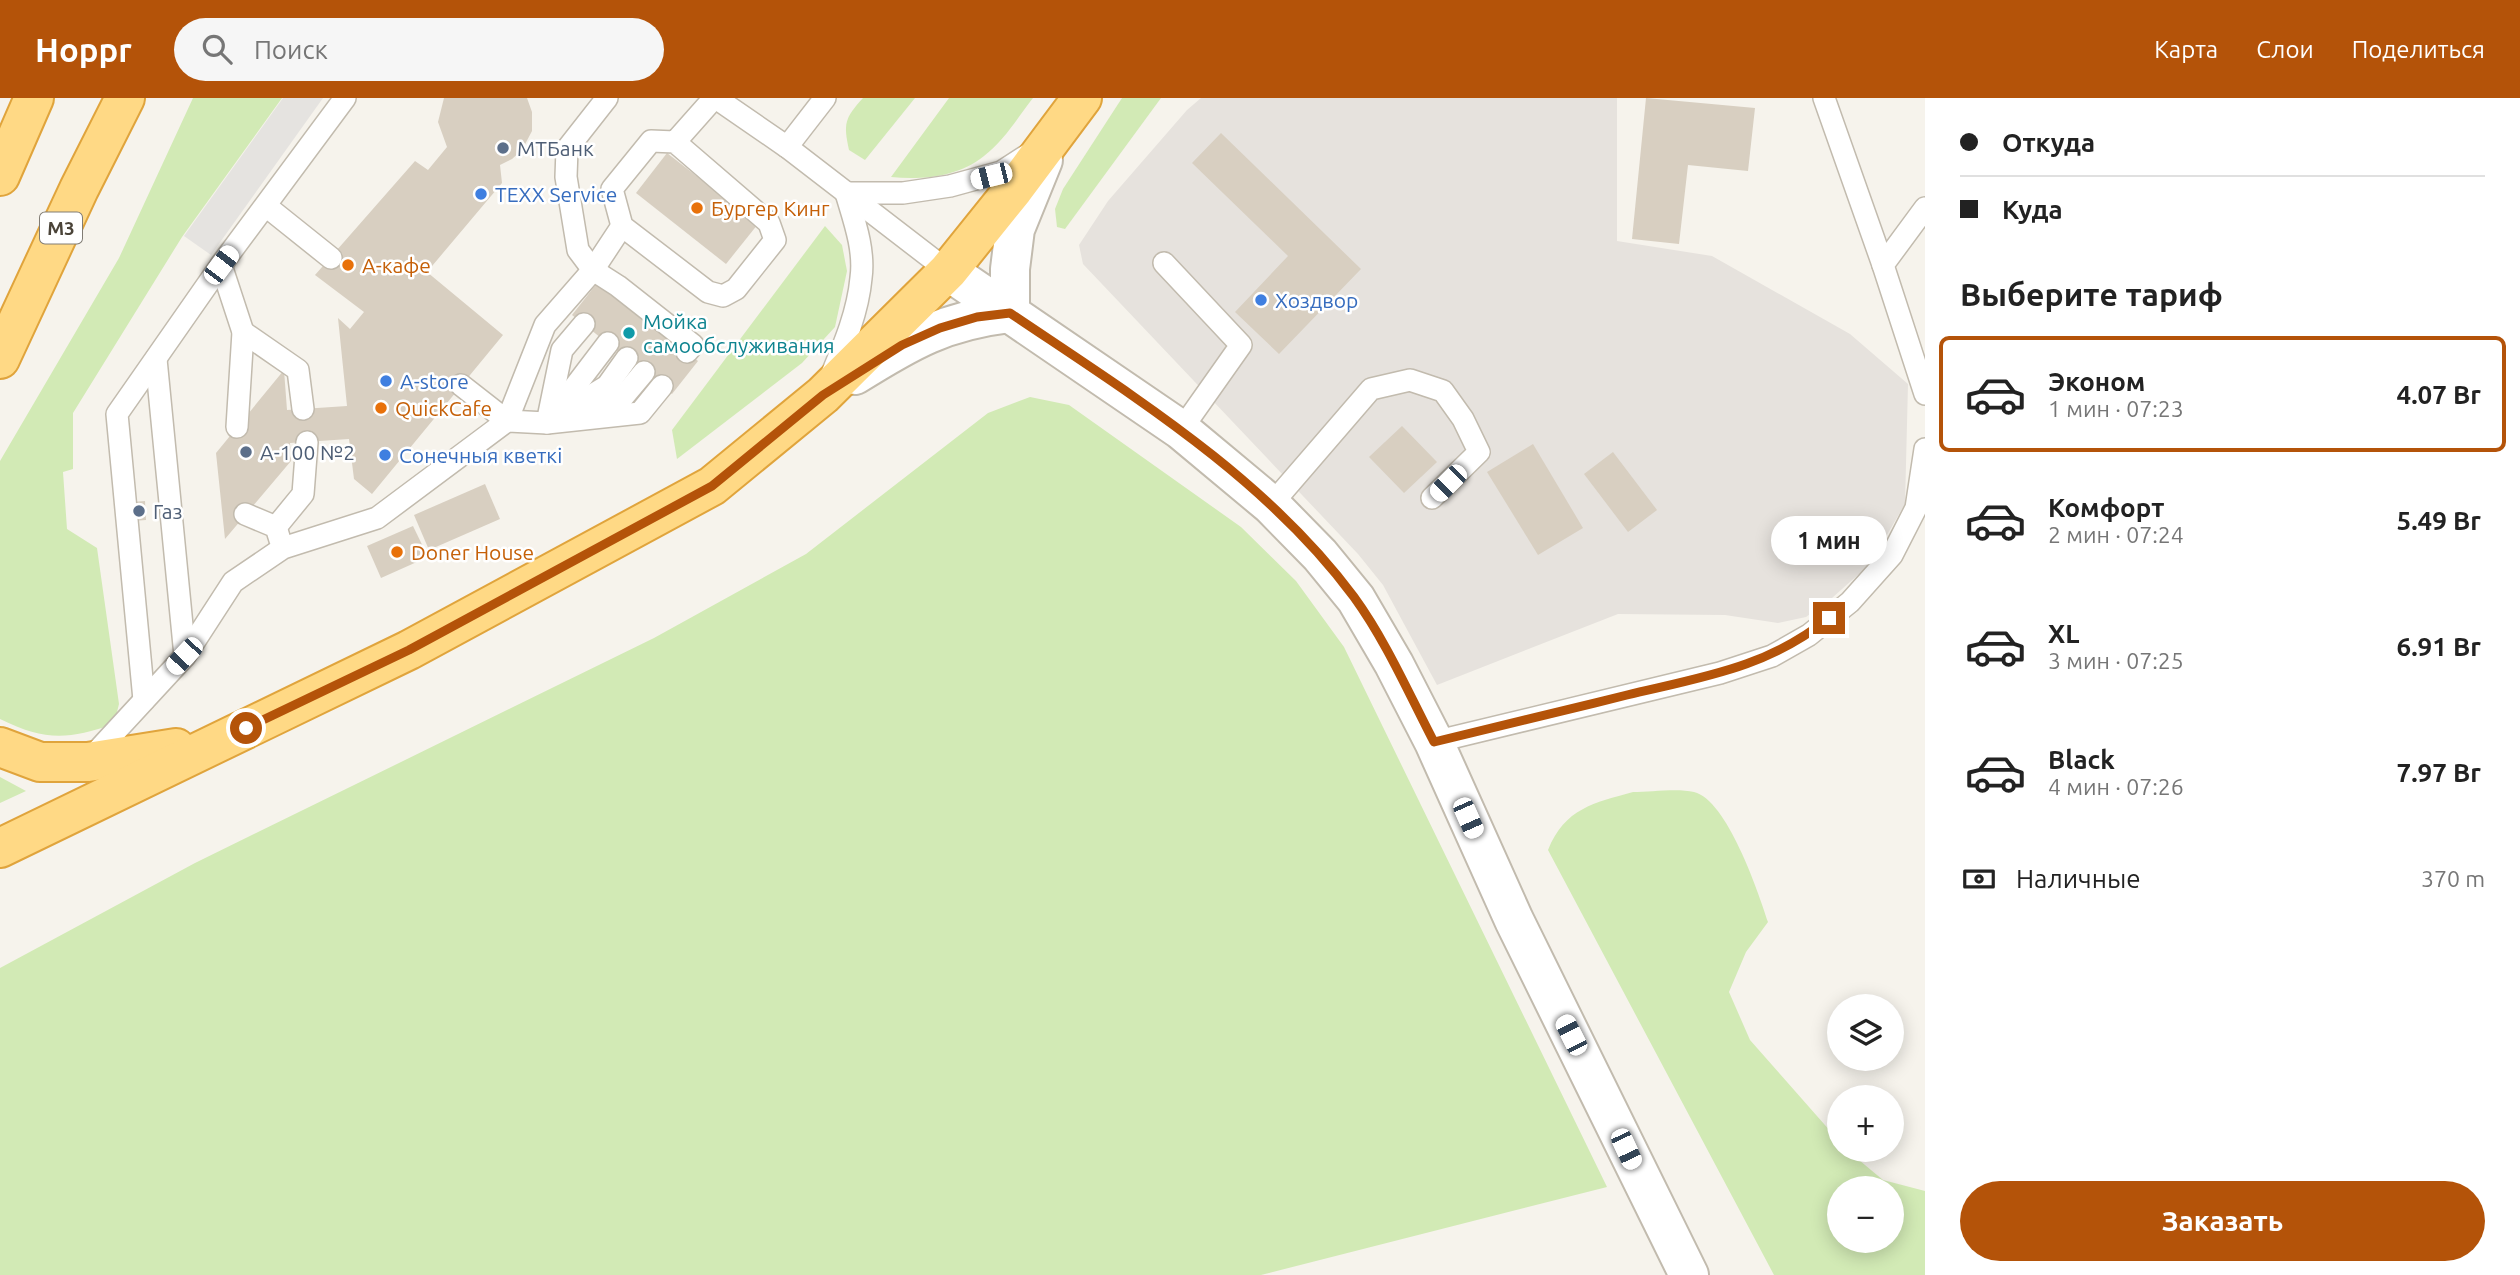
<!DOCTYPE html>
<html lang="ru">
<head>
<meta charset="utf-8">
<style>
	:root { --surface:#fff; --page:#f6f6f6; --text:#222; --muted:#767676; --line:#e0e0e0; --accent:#b45309 }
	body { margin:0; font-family:Ubuntu,sans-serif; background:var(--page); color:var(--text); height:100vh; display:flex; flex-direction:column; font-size:26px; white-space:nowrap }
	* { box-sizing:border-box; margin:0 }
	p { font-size:23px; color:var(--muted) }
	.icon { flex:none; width:38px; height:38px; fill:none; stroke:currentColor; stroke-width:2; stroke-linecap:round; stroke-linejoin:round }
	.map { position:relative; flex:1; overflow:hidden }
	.panel { display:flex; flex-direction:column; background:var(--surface); width:595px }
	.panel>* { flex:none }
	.guide { display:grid; align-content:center; height:154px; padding:0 35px; background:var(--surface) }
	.buttons { position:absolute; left:1827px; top:896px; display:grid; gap:14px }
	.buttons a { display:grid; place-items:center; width:77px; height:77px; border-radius:50%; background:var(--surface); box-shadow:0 4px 18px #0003; font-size:35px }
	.end { position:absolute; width:32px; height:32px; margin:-16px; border:9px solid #b45309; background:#fff; box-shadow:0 0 0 4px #fff }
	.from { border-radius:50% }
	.bubble { position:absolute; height:49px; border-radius:24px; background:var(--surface); box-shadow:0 4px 18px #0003; font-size:23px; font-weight:600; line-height:49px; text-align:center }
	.car { position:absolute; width:21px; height:42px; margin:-21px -10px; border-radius:9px; box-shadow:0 0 5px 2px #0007; background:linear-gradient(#fff 24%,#345 0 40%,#fff 0 76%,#345 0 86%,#fff 0) }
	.guide b { display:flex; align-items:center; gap:24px; height:66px; font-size:26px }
	.guide b+b { border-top:2px solid var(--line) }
	.guide i { width:18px; height:18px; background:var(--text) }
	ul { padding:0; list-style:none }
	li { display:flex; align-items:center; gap:21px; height:116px; margin:0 14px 10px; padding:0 21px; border:4px solid transparent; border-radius:10px }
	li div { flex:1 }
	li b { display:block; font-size:26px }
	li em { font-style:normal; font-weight:600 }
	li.selected { border-color:var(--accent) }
	li>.icon { width:63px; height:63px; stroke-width:1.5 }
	h2 { padding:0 35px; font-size:32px; line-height:84px }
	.pay { display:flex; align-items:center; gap:18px; height:77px; padding:0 35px; font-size:26px }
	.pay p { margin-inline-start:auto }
	.cta { display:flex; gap:14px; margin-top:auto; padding:14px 35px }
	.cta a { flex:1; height:80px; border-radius:42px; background:var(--accent); color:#fff; font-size:28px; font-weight:600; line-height:80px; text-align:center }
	header { display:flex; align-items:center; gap:42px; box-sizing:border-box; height:98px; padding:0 35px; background:var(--accent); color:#fff }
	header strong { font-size:33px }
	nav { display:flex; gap:38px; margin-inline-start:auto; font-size:24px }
	.search { width:490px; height:63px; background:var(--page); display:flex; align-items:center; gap:18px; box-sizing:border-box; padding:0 24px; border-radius:38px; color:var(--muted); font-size:26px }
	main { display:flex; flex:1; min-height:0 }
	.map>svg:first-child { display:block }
	.industrial { fill:#e6e2dd }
	.green { fill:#d2eab5; fill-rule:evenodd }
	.parking { fill:#e5e3e0 }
	.building { fill:#d8cfc1 }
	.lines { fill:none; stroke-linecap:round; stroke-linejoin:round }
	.service-casing { stroke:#c2bbae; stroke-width:24 }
	.minor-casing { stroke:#c2bbae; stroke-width:42 }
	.trunk-casing { stroke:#e0a43c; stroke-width:42 }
	.service { stroke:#fff; stroke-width:21 }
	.minor { stroke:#fff; stroke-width:38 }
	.trunk { stroke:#ffd985; stroke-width:38 }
	.route { stroke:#b45309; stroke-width:9 }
	.service-dot { fill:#5c6f8a; stroke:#fff; stroke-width:2.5 }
	.shop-dot { fill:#3f7fe0; stroke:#fff; stroke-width:2.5 }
	.food-dot { fill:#e8710a; stroke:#fff; stroke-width:2.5 }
	.culture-dot { fill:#0f9aa8; stroke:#fff; stroke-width:2.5 }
	.labels { text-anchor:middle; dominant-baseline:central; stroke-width:5; stroke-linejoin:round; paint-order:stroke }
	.shield { fill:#fff; stroke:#817c74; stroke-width:2 }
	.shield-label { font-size:19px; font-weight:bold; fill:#4b4439 }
	.service-label { font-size:21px; fill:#4e5e75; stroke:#fff; text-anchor:start }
	.shop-label { font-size:21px; fill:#366cbe; stroke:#fff; text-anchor:start }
	.food-label { font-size:21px; fill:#c56008; stroke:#fff; text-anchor:start }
	.culture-label { font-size:21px; fill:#0d838f; stroke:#fff; text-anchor:start }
</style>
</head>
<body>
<header>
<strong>Hoppr</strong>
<div class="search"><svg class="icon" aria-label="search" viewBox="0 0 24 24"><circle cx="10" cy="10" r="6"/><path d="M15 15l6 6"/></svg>Поиск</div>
<nav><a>Карта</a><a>Слои</a><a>Поделиться</a></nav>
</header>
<main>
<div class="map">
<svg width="1925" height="1177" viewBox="0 0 1925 1177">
	<rect width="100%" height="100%" fill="#f6f3ec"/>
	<path class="industrial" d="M1201,0H1617V143L1712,158L1850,236L1908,286L1905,406L1870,466L1832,500L1806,519L1778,525L1725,517L1618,516L1437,587L1383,487L1358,456L1083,166L1079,147L1108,103L1187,12Z"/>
	<g class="green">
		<path d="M193,0H282L182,139L73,315V371L63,374L67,431L97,450L119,606L114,626C67,642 45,643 0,621V363L119,160Z"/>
		<path d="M863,0H915L865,62L849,52C843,25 845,20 863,0Z"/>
		<path d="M949,0H1033C1018,19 1004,43 984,58C958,79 923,82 891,79Z"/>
		<path d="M1122,0H1161L1065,131L1057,129L1055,111L1063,91Z"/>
		<path d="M825,128L842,147L847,173L835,229L802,265L677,361L672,332Z"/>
		<path d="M1030,299L1069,307L1241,429L1296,483L1344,549L1607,1089L1261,1177H0V870L195,765L654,540L806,456L988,315Z"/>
		<path d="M0,679L26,693L0,705Z"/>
		<path d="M1633,694C1650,694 1678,690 1694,694C1727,702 1758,793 1768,824L1746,854L1729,894L1750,942L1839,1043V1052H1847L1883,1082L1925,1093V1177H1774L1548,752C1565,710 1594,705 1633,694ZM1839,1090H1892V1143H1839Z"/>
	</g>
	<path class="parking" d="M283,0H323L211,157L184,138Z"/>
	<g class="building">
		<path d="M444,0H527L532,14V33L522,52L512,61L500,67L502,85L427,174L503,237L372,396L354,381L349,341L290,345L291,363L225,441L216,355L284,272L287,312L347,308L338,220L350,231L364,214L315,177L415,63L428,72L447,49L438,24Z"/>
		<path d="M1646,0L1755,10L1748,73L1688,67L1679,146L1632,141Z"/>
		<path d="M1221,35L1361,171L1279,256L1235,214L1288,158L1192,65Z"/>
		<path d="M667,55L758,126L726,166L636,95Z"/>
		<path d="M598,184L698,263L672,296L572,217Z"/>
		<path d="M1402,328L1437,364L1404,395L1369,359Z"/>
		<path d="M1533,346L1583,430L1538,457L1487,374Z"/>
		<path d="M1613,354L1657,412L1628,434L1584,376Z"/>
		<path d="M485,386L500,421L429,452L414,417Z"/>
		<path d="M145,403L146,422L133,423L132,404Z"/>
		<path d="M413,428L428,459L381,480L367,448Z"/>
	</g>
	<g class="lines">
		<defs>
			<g id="service">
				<path d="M607,0L567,51L566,79L578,152L593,172L618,188L693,247L687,254"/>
				<path d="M716,0L787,49L948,173"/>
				<path d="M1824,0L1883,167"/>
				<path d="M675,44L769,125L775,142L736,191L723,198L708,194L622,128L612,91L651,43L675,44L714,0"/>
				<path d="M787,49L825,0"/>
				<path d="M846,95H903L950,88L1001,74L1029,56"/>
				<path d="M266,108L331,160"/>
				<path d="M1925,110L1883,167L1925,296"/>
				<path d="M1164,165L1241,247L1181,332"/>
				<path d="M221,167L243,234L237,329"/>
				<path d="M243,234L298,272L303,311"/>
				<path d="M156,261L185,558"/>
				<path d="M831,278C844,247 858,214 861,180C865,152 854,122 846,95"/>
				<path d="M461,287L507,323L545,227L593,172L622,128"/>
				<path d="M576,307L607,288L627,260"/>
				<path d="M557,312L608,245"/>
				<path d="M586,312L623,299L644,274"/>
				<path d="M547,325L562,252L584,226"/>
				<path d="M1271,407L1371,291L1410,282L1443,293L1463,321L1479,354L1432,400"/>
				<path d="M245,416L276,429L280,442"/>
				<path d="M276,429L303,396L307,344"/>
				<path d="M144,602L117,316L221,167L345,0"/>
				<path d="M1434,644L1720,575L1772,558L1809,537L1850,504L1892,457L1916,410L1925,351"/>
				<path d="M89,662L185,558L233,484L283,450L377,420L507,323L547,325L640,315L662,288"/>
			</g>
			<g id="minor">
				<path d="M948,173L1181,332L1271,407L1320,457L1356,501L1394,566L1434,644L1514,822L1689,1177"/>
				<path d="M1010,215V171L1015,131L1043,62"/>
				<path d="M855,277C911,242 944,223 1010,215"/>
			</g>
			<g id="trunk">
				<path d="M0,78L34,0"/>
				<path d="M0,261L79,91L125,0"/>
				<path d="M0,649L40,664H88L176,650"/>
				<path d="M0,750L409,552L712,388L823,297L948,173L1014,91L1082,0"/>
			</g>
		</defs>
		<use href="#service" class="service-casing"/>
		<use href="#minor" class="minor-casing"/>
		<use href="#trunk" class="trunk-casing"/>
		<use href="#service" class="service"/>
		<use href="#minor" class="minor"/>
		<use href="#trunk" class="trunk"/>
	</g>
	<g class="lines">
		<path class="route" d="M246,630L409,552L712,388L823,297L902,247L940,230L977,219L1010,215C1133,298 1265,379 1354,499C1386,543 1409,596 1434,644C1499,628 1563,613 1627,597C1702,579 1767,570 1829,520"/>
	</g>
	<g class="service-dot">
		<circle cx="503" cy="50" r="7"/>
		<circle cx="246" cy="354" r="7"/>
		<circle cx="139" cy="413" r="7"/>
	</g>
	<g class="shop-dot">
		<circle cx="481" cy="96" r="7"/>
		<circle cx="1261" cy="202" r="7"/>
		<circle cx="386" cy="283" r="7"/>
		<circle cx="385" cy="357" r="7"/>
	</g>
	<g class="food-dot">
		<circle cx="697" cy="110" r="7"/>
		<circle cx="348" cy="167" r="7"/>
		<circle cx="381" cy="310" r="7"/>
		<circle cx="397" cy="454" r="7"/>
	</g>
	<circle class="culture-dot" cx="629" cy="235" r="7"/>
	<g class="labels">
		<rect class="shield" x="40" y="114.5" width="42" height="31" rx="5"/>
		<g class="shield-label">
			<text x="61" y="130">М3</text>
		</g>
		<g class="service-label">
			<text x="517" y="50">МТБанк</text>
			<text x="260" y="354">А-100 №2</text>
			<text x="153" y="413">Газ</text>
		</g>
		<g class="shop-label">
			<text x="495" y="96">TEXX Service</text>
			<text x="1275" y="202">Хоздвор</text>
			<text x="400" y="283">A-store</text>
			<text x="399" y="357">Сонечныя кветкі</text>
		</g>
		<g class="food-label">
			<text x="711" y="110">Бургер Кинг</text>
			<text x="362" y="167">А-кафе</text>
			<text x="395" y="310">QuickCafe</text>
			<text x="411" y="454">Doner House</text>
		</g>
		<g class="culture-label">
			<text x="643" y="223">Мойка<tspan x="643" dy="24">самообслуживания</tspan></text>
		</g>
	</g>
</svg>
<div class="buttons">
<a><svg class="icon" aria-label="layers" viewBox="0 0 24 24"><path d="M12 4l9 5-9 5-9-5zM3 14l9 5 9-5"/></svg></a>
<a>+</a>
<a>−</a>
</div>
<i class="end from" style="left:246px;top:630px"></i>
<i class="end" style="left:1829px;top:520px"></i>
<div class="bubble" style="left:1771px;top:418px;width:116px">1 мин</div>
<i class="car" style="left:991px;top:78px;rotate:256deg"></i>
<i class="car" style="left:221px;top:167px;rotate:37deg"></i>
<i class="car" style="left:1448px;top:385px;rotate:225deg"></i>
<i class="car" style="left:184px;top:558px;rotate:223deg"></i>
<i class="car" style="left:1468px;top:720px;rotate:156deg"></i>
<i class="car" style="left:1571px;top:937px;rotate:333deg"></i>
<i class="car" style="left:1626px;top:1051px;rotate:155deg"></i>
</div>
<section class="panel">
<div class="guide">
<b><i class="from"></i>Откуда</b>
<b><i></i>Куда</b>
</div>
<h2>Выберите тариф</h2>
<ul>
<li class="selected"><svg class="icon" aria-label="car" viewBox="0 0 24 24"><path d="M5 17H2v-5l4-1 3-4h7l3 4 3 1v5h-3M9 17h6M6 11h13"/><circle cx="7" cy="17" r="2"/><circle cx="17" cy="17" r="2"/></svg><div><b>Эконом</b><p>1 мин · 07:23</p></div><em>4.07 Br</em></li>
<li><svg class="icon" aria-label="car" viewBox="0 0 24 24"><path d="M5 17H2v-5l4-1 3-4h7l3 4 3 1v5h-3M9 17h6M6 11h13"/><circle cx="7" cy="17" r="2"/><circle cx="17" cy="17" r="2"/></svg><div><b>Комфорт</b><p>2 мин · 07:24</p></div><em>5.49 Br</em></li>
<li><svg class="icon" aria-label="car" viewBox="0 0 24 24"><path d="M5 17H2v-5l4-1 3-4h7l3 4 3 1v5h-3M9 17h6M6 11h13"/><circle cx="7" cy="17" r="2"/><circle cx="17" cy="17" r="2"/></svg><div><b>XL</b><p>3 мин · 07:25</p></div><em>6.91 Br</em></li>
<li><svg class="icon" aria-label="car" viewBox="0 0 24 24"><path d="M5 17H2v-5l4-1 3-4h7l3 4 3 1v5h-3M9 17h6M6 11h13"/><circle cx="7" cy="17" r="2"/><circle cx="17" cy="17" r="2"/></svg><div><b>Black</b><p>4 мин · 07:26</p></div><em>7.97 Br</em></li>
</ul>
<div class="pay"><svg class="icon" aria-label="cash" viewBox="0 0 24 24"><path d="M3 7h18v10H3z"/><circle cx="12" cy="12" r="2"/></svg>Наличные<p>370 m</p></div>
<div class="cta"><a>Заказать</a></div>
</section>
</main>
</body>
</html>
